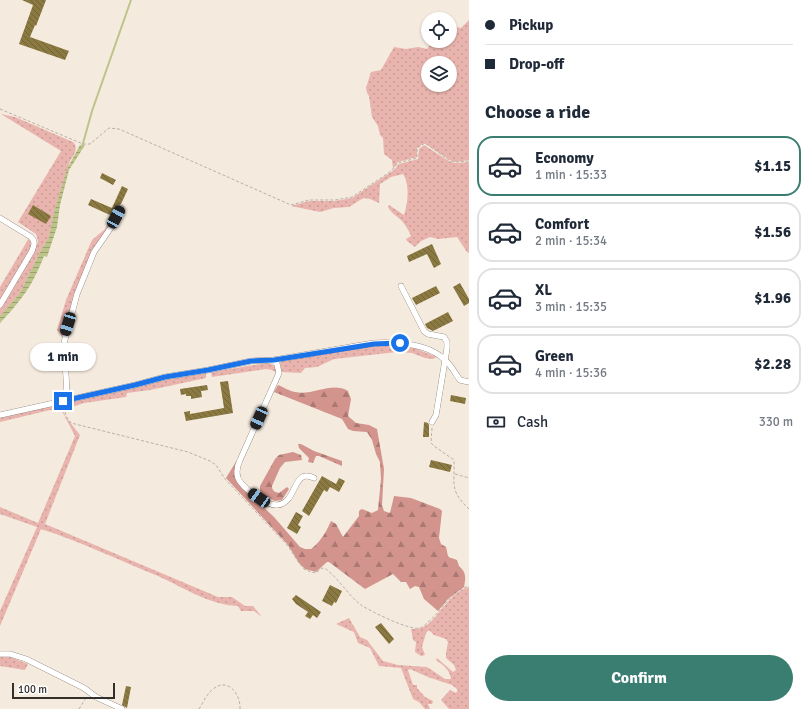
<!DOCTYPE html>
<html lang="en">
<head>
<meta charset="utf-8">
<style>
	:root { --surface:#fff; --page:#f6f6f7; --text:#1f2937; --muted:#747a83; --line:#e0e1e3; --accent:#3a7e71 }
	body { margin:0; font-family:Signika,sans-serif; background:var(--page); color:var(--text); height:100vh; display:flex; flex-direction:column; font-size:15px; white-space:nowrap }
	* { box-sizing:border-box; margin:0 }
	p { font-size:13px; color:var(--muted) }
	.icon { flex:none; width:22px; height:22px; fill:none; stroke:currentColor; stroke-width:2; stroke-linecap:round; stroke-linejoin:round }
	.map { position:relative; flex:1; overflow:hidden }
	.side { display:flex; flex-direction:column; background:var(--surface); width:340px }
	.side>* { flex:none }
	.guide { display:grid; align-content:center; height:88px; padding:0 16px; background:var(--surface) }
	.buttons { position:absolute; left:421px; top:12px; display:grid; gap:8px }
	.buttons a { display:grid; place-items:center; width:36px; height:36px; border-radius:50%; background:var(--surface); box-shadow:0 1px 3px #0004; font-size:20px }
	.scale { position:absolute; left:12px; bottom:10px; width:103px; box-sizing:border-box; padding-left:4px; border:2px solid #332f2a; border-top:0; font-size:11px; line-height:14px; white-space:nowrap; color:#332f2a; -webkit-text-stroke:3px #fff; paint-order:stroke }
	.end { position:absolute; width:18px; height:18px; margin:-9px; border:5px solid #1a73e8; background:#fff; box-shadow:0 0 0 2px #fff }
	.from { border-radius:50% }
	.bubble { position:absolute; height:28px; border-radius:14px; background:var(--surface); box-shadow:0 1px 3px #0004; font-size:13px; font-weight:700; line-height:28px; text-align:center }
	.car { position:absolute; width:12px; height:24px; margin:-12px -6px; border-radius:5px; box-shadow:0 0 3px 1px #0007; background:linear-gradient(#222 24%,#8ab4d8 0 40%,#222 0 76%,#8ab4d8 0 86%,#222 0) }
	.guide b { display:flex; align-items:center; gap:14px; height:38px; font-size:15px }
	.guide b+b { border-top:1px solid var(--line) }
	.guide i { width:10px; height:10px; background:var(--text) }
	ul { padding:0; list-style:none }
	li { display:flex; align-items:center; gap:12px; height:60px; margin:0 8px 6px; padding:0 8px; border:2px solid var(--line); border-radius:16px }
	li div { flex:1 }
	li b { display:block; font-size:15px }
	li em { font-style:normal; font-weight:700 }
	li.active { border-color:var(--accent) }
	li>.icon { width:36px; height:36px; stroke-width:1.5 }
	h2 { padding:0 16px; font-size:18px; line-height:48px }
	.pay { display:flex; align-items:center; gap:10px; height:44px; padding:0 16px; font-size:15px }
	.pay p { margin-inline-start:auto }
	.primary-button { display:flex; gap:8px; margin-top:auto; padding:8px 16px }
	.primary-button a { flex:1; height:46px; border-radius:24px; background:var(--accent); color:#fff; font-size:16px; font-weight:700; line-height:46px; text-align:center }
	main { display:flex; flex:1; min-height:0 }
	.map>svg:first-child { display:block }
	.grass { fill:url(#grass-dots); fill-rule:evenodd }
	.forest { fill:url(#forest-firs) }
	.water { fill:url(#water-rules) }
	.lines { fill:none; stroke-linecap:round; stroke-linejoin:round }
	.stream { stroke:#bdc48a; stroke-width:2 }
	.building { fill:url(#building-back-hatch) }
	.minor-casing { stroke:#71675d; stroke-width:6 }
	.path { stroke:#b9b0a7; stroke-width:1; stroke-dasharray:3 2; stroke-linecap:butt }
	.minor { stroke:#fff; stroke-width:5.5 }
	.route { stroke:#1a73e8; stroke-width:5 }
</style>
</head>
<body>
<main>
<div class="map">
<svg width="469" height="709" viewBox="0 0 469 709">
	<defs>
		<pattern id="grass-dots" width="8" height="8" patternUnits="userSpaceOnUse"><rect width="8" height="8" fill="#e9b4ad"/><path d="M2 2h.1M6 6h.1" fill="none" stroke="#c89b95" stroke-width="1.8" stroke-linecap="round"/></pattern>
		<pattern id="forest-firs" width="22" height="20" patternUnits="userSpaceOnUse"><rect width="22" height="20" fill="#d2948c"/><path d="M5 1l3.5 6h-7zM16 11l3.5 6h-7z" fill="#ab7973"/></pattern>
		<pattern id="water-rules" width="6" height="5" patternUnits="userSpaceOnUse"><rect width="6" height="5" fill="#bdc48a"/><path d="M0 2.5h6" fill="none" stroke="#9aa071"/></pattern>
		<pattern id="building-back-hatch" width="6" height="6" patternUnits="userSpaceOnUse"><rect width="6" height="6" fill="#8b7942"/><path d="M-1 5l2 2M0 0l6 6M5-1l2 2" fill="none" stroke="#726437"/></pattern>
	</defs>
	<rect width="100%" height="100%" fill="#f5eade"/>
	<g class="grass">
		<path d="M469,20V160L455,162L450,160L424,143L417,148V157L398,162L393,169L392,160L384,154L383,138L380,135L378,126L372,117L369,96L367,93L366,88L371,72L381,70L394,47L406,49L418,47L427,49L433,41H450V30L455,27L461,28ZM428,63H450V85H428Z"/>
		<path d="M1,114L15,117L73,142C79,148 74,155 70,161L53,215L49,237L41,250L20,293L0,316V309L32,256L38,241L36,234L18,222L61,151Z"/>
		<path d="M424,145L449,161L455,163L469,162V253L467,252L457,237L438,239L430,237L421,241L415,247L407,241L406,239L411,236C409,231 406,226 402,221C397,216 391,213 388,207L389,205L404,215C408,204 410,184 403,174L391,177L380,184L379,203L370,199L364,198L360,200L349,207L334,208L320,212L291,206L309,201H335L352,198L394,170L399,164L418,159L419,149Z"/>
		<path d="M112,218L114,219L75,294L62,337L57,330L66,300L92,240L104,230Z"/>
		<path d="M29,238L32,241V248L0,301V287Z"/>
		<path d="M382,345L414,348L437,357L433,359L425,358L412,353L397,352L334,359L317,367L305,368L301,373L282,372L280,363L281,361L325,353Z"/>
		<path d="M267,363C274,364 275,366 277,373L272,370L266,369L212,377L211,372Z"/>
		<path d="M206,372V378L150,390L127,393L126,397L84,403L66,409L65,402L135,388L167,378Z"/>
		<path d="M59,404L62,405L65,416L80,435L45,524L218,597H232L245,606H253L262,617L254,611H241L238,606C209,605 183,587 158,576C119,560 81,542 41,529L0,626V611L37,527L0,514V507L38,523L75,436L62,411L50,410L0,422V417Z"/>
		<path d="M469,587V709H449L441,700L450,690L456,693L458,690L452,685L428,677L410,669L408,670L413,685H417V688L425,697L433,701L432,704H428L430,709H425L419,702L413,699L401,668L379,666L370,648L358,643L354,632L336,624L349,618L360,637L367,640L383,661L398,665L427,667L445,679H451C450,670 443,665 436,660L437,658L453,672L456,670L454,665L446,658V653L448,642L446,639L434,635L429,630L426,633L422,647L425,655L421,656L415,652L416,642L413,640L411,629C414,629 418,629 421,628C437,623 448,592 469,587Z"/>
		<path d="M0,656L10,657L28,664L25,670L0,666Z"/>
	</g>
	<g class="forest">
		<path d="M278,385C283,387 289,391 295,392C313,396 332,381 348,391L351,399L348,416L356,423L369,425L377,429L384,469L382,505L384,511L390,513L394,496L411,498L440,509L442,511L439,538L441,544L446,547C449,559 446,556 457,560L459,566C466,572 466,577 464,587L448,599L438,611L424,599L419,587L415,586L410,589L406,582H401L393,574L365,589L329,562H327L316,572L305,569L299,563L288,545L226,478L237,460L234,474L237,482L274,517L300,547L305,549H311C322,540 326,532 331,521L336,524L343,537L359,516C359,513 358,510 362,509L372,513L378,510L381,479L380,462L376,454L372,440L367,432L353,431L348,429L342,419L274,392Z"/>
		<path d="M301,444L314,451L342,461V466L319,456H316L313,463L308,462L309,458L299,448L298,444Z"/>
		<path d="M293,452L301,455L302,460L285,462L280,468L272,486C272,491 275,492 279,493L287,487L289,489L282,500L275,501L260,494V486L275,459L279,455Z"/>
	</g>
	<path class="water" d="M80,145H85L69,170L60,205L57,227L47,257L44,256C33,285 21,301 0,323V316L20,293L41,250L49,237L53,215L67,169Z"/>
	<g class="lines">
		<path class="stream" d="M82,147L92,111L131,0"/>
	</g>
	<g class="building">
		<path d="M22,0H46L36,26L35,25L30,37L69,51L65,60L19,44L33,5Z"/>
		<path d="M102,173L116,180L113,185L100,178Z"/>
		<path d="M122,186L128,189L121,204L117,206L112,216L88,205L91,199L112,208Z"/>
		<path d="M33,205L51,216L46,224L28,214Z"/>
		<path d="M432,244L441,264L434,268L427,254L409,262L407,256Z"/>
		<path d="M460,283L469,299V303L464,306L453,287Z"/>
		<path d="M436,286L440,293L416,305L412,298Z"/>
		<path d="M448,312L453,321L433,331L427,328L425,324Z"/>
		<path d="M228,381L233,413L186,421L184,412L190,411V414L224,408L220,382Z"/>
		<path d="M207,385L208,390L201,391L202,397L191,399V396H186V394L181,395L180,389Z"/>
		<path d="M451,395L466,398L465,404L450,401Z"/>
		<path d="M424,422L428,423L429,425V437H423Z"/>
		<path d="M431,460L452,465L450,472L429,467Z"/>
		<path d="M322,476L336,484L339,478L345,481L339,492L330,487L327,492L324,490L309,516L302,511Z"/>
		<path d="M296,512L303,516L298,525L301,527L297,534L287,528Z"/>
		<path d="M330,585L342,591L336,603L334,602L332,606L322,601Z"/>
		<path d="M296,595L321,612L317,618L313,615L310,619L305,616L308,612L296,604L292,599Z"/>
		<path d="M381,623L394,639L389,644L375,627Z"/>
		<path d="M126,686L131,687L127,708L122,705Z"/>
	</g>
	<g class="lines">
		<defs>
			<g id="minor">
				<path d="M0,218L31,237C36,242 34,245 32,251L0,305"/>
				<path d="M401,286L424,331L428,334L444,337L447,342V348L436,415L432,422"/>
				<path d="M274,360L277,364L279,373L240,460C237,466 236,472 238,478C242,488 267,506 277,505C298,503 292,467 314,478"/>
				<path d="M63,400L67,393L64,343L77,294L94,252L112,226L121,208"/>
				<path d="M0,415L135,385L165,377L208,370L251,361L274,360L374,343C396,342 428,343 445,360C451,365 455,373 460,380L469,382"/>
				<path d="M0,654H10L26,659L84,688L96,697L122,709"/>
			</g>
		</defs>
		<use href="#minor" class="minor-casing"/>
		<g class="path">
			<path d="M0,109L83,144H90L109,128L119,129L291,205L309,200H335L352,197L387,174L393,169L398,163L417,158V148L425,143L449,160L455,162L469,161"/>
			<path d="M64,407L66,416L71,423L188,452L210,461L216,465L225,479L288,546L299,563L304,569L311,572L316,573L322,568L326,569C339,579 348,595 361,605C370,611 410,631 420,628C423,627 426,624 428,622C442,611 451,591 469,586"/>
			<path d="M432,428L431,443L434,446L454,460C455,485 449,490 469,509"/>
			<path d="M455,474L469,478"/>
			<path d="M79,709L86,698"/>
			<path d="M199,709C203,703 206,695 212,690C227,676 241,694 240,709"/>
		</g>
		<use href="#minor" class="minor"/>
	</g>
	<g class="lines">
		<path class="route" d="M63,401L135,385L165,377L208,370L251,361L274,360L374,344L400,343"/>
	</g>
</svg>
<div class="buttons">
<a><svg class="icon" aria-label="locate" viewBox="0 0 24 24"><circle cx="12" cy="12" r="6"/><path d="M12 2v4M12 18v4M2 12h4M18 12h4"/></svg></a>
<a><svg class="icon" aria-label="layers" viewBox="0 0 24 24"><path d="M12 4l9 5-9 5-9-5zM3 14l9 5 9-5"/></svg></a>
</div>
<div class="scale">100 m</div>
<i class="end from" style="left:400px;top:343px"></i>
<i class="end" style="left:63px;top:401px"></i>
<div class="bubble" style="left:30px;top:343px;width:66px">1 min</div>
<i class="car" style="left:116px;top:217px;rotate:28deg"></i>
<i class="car" style="left:68px;top:324px;rotate:197deg"></i>
<i class="car" style="left:259px;top:418px;rotate:204deg"></i>
<i class="car" style="left:259px;top:498px;rotate:305deg"></i>
</div>
<section class="side">
<div class="guide">
<b><i class="from"></i>Pickup</b>
<b><i></i>Drop-off</b>
</div>
<h2>Choose a ride</h2>
<ul>
<li class="active"><svg class="icon" aria-label="car" viewBox="0 0 24 24"><path d="M5 17H2v-5l4-1 3-4h7l3 4 3 1v5h-3M9 17h6M6 11h13"/><circle cx="7" cy="17" r="2"/><circle cx="17" cy="17" r="2"/></svg><div><b>Economy</b><p>1 min · 15:33</p></div><em>$1.15</em></li>
<li><svg class="icon" aria-label="car" viewBox="0 0 24 24"><path d="M5 17H2v-5l4-1 3-4h7l3 4 3 1v5h-3M9 17h6M6 11h13"/><circle cx="7" cy="17" r="2"/><circle cx="17" cy="17" r="2"/></svg><div><b>Comfort</b><p>2 min · 15:34</p></div><em>$1.56</em></li>
<li><svg class="icon" aria-label="car" viewBox="0 0 24 24"><path d="M5 17H2v-5l4-1 3-4h7l3 4 3 1v5h-3M9 17h6M6 11h13"/><circle cx="7" cy="17" r="2"/><circle cx="17" cy="17" r="2"/></svg><div><b>XL</b><p>3 min · 15:35</p></div><em>$1.96</em></li>
<li><svg class="icon" aria-label="car" viewBox="0 0 24 24"><path d="M5 17H2v-5l4-1 3-4h7l3 4 3 1v5h-3M9 17h6M6 11h13"/><circle cx="7" cy="17" r="2"/><circle cx="17" cy="17" r="2"/></svg><div><b>Green</b><p>4 min · 15:36</p></div><em>$2.28</em></li>
</ul>
<div class="pay"><svg class="icon" aria-label="cash" viewBox="0 0 24 24"><path d="M3 7h18v10H3z"/><circle cx="12" cy="12" r="2"/></svg>Cash<p>330 m</p></div>
<div class="primary-button"><a>Confirm</a></div>
</section>
</main>
</body>
</html>
